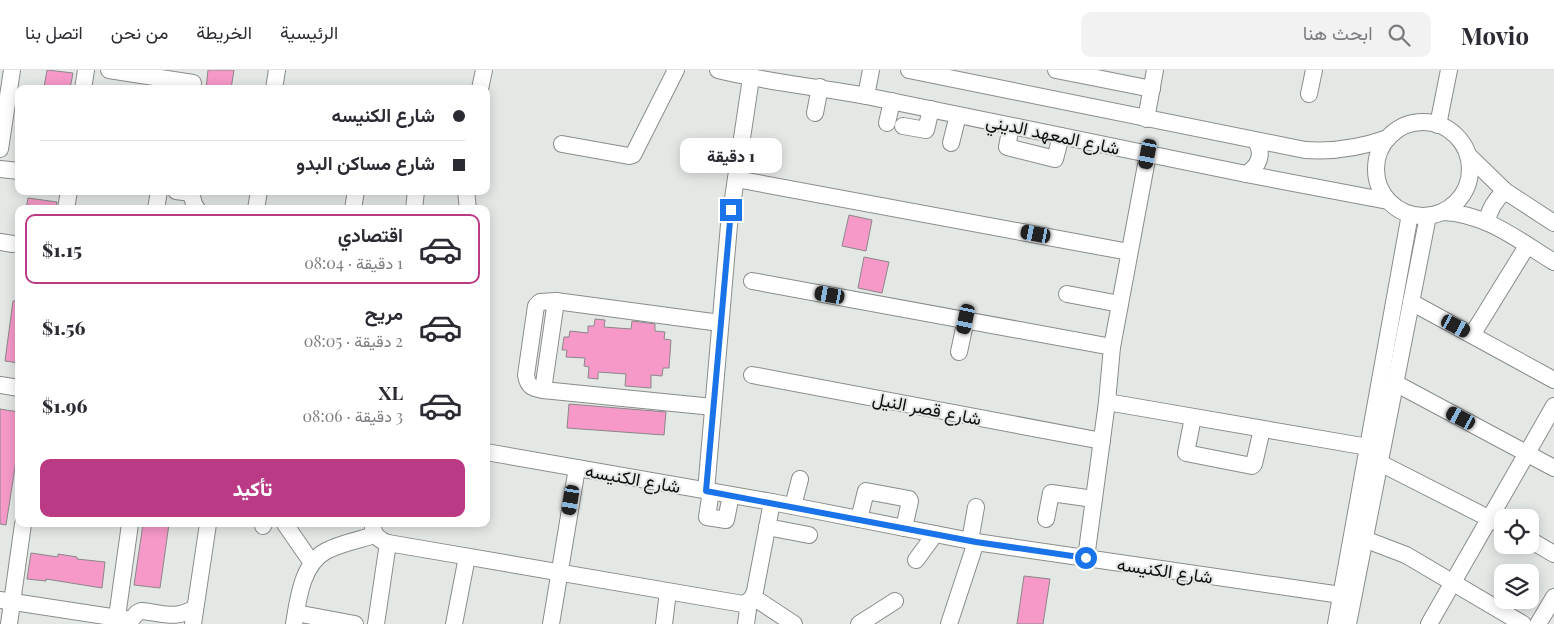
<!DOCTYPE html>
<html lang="ar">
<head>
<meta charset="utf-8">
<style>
	:root { --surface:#fff; --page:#f2f2f3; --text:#2b2b33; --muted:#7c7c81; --line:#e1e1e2; --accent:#ba3a86 }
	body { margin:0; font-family:"Playfair Display",Vazirmatn,serif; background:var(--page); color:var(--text); direction:rtl; height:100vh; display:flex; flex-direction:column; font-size:19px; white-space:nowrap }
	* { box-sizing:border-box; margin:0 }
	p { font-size:16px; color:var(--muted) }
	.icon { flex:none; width:28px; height:28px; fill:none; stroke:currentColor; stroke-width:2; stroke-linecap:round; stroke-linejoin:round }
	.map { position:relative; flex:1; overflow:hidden; direction:ltr }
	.details { position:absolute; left:15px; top:135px; width:475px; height:322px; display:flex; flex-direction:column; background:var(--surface); border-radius:10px; box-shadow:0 2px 12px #0003; direction:rtl }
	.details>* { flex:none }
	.hud { position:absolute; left:15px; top:15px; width:475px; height:110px; border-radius:10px; box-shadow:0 2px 12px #0003; direction:rtl; display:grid; align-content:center; height:110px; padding:0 25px; background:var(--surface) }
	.controls { position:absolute; left:1494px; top:439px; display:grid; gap:10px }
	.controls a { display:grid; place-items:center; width:45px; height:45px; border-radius:10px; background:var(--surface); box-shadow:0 2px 12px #0003; font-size:25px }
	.end { position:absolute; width:22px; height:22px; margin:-11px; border:6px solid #1a73e8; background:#fff; box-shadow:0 0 0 2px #fff }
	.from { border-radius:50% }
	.bubble { position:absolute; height:35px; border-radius:10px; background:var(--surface); box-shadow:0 2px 12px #0003; font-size:16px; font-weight:800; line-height:35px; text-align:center; direction:rtl }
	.car { position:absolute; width:15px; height:30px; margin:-15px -8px; border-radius:6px; box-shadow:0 0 4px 1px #0007; background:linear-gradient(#222 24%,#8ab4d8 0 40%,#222 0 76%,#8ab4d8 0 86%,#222 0) }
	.hud b { display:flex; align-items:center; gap:18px; height:48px; font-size:19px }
	.hud b+b { border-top:1px solid var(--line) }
	.hud i { width:12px; height:12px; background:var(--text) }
	ul { padding:9px 0 0; list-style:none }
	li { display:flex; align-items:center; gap:15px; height:70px; margin:0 10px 8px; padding:0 15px; border:2px solid transparent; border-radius:10px }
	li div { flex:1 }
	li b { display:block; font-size:19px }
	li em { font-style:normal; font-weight:800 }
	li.current { border-color:var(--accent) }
	li>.icon { width:45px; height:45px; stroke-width:1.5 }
	.button { display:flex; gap:10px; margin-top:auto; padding:10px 25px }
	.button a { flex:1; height:58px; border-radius:10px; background:var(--accent); color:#fff; font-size:20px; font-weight:800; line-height:58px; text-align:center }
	header { display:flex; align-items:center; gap:30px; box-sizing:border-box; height:70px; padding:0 25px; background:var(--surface); border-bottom:1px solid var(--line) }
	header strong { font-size:24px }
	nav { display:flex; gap:28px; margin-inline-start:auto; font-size:18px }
	.search { width:350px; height:45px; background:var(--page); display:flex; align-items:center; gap:12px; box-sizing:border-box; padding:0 18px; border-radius:10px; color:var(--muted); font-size:19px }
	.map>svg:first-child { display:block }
	.building { fill:#f699c9; stroke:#8b8789 }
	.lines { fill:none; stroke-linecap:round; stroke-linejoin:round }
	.minor-casing { stroke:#898d8a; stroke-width:18 }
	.minor { stroke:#fff; stroke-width:16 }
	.route { stroke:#1a73e8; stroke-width:6 }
	.labels { text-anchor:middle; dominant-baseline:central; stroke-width:4; stroke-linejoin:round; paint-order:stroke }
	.street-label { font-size:18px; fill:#0e0f0e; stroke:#e4e8e5 }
</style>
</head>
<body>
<header>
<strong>Movio</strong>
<div class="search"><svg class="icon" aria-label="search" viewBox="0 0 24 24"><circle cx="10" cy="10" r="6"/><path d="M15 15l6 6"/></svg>ابحث هنا</div>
<nav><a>الرئيسية</a><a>الخريطة</a><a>من نحن</a><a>اتصل بنا</a></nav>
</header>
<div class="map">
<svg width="1554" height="554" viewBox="0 0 1554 554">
	<rect width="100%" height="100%" fill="#e4e8e5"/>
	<g class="building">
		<path d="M47,0L73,3L70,19L44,17Z"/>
		<path d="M208,0H234L231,19H206Z"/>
		<path d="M28,128L57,132L56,139H26Z"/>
		<path d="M849,145L872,150L866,181L842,176Z"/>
		<path d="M864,187L889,192L882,223L858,218Z"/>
		<path d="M13,231H19V293L5,291Z"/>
		<path d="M595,249L605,250L604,257L631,259L632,251L655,254V261L665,262L664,269L671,270L669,298H663L662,306L651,305V318L625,316L626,304L598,302V309L588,308L589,297L584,296L585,288L566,287L567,280H562L564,267H569L570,261L588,263V256H594Z"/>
		<path d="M569,334L666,342L664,365L567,358Z"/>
		<path d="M0,339L19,342V372L6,455L0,454Z"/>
		<path d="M143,454H169L160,518L134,515Z"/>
		<path d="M31,483L58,487V484L77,487V489L105,492L102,518L46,509V511L27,509Z"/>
		<path d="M1024,506L1050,509L1043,554H1017Z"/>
	</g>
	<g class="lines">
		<defs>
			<g id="minor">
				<path d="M109,0L193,13"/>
				<path d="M718,0C766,12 817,17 866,26L1246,104L1388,131"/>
				<path d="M909,0L1305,80C1334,82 1360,78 1388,68"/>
				<path d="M1056,0L1152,19"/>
				<path d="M83,19L86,0"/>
				<path d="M274,19L277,0"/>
				<path d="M480,19L484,0"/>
				<path d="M1309,24L1314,0"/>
				<path d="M866,26L871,0"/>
				<path d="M815,43L820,17"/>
				<path d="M1146,49L1155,0"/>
				<circle cx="1423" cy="99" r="47"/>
				<path d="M887,53L892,31"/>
				<path d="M1438,55L1449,0"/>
				<path d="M903,56L926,60L931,39"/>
				<path d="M1011,56L1007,77L1055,89L1061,66"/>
				<path d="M951,73L958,45"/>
				<path d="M562,74L629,86L633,85L676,0"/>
				<path d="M0,79L12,0"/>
				<path d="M1468,85L1505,121L1554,153"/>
				<path d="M0,99L19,101"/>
				<path d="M1246,104C1259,96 1264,85 1256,71"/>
				<path d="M736,109L1129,182"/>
				<path d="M176,121L191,123"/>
				<path d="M466,121L468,139"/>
				<path d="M191,123L194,134L197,139"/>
				<path d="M66,139L69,121"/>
				<path d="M156,139L159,121"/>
				<path d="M256,139L259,121"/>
				<path d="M353,139L356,121"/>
				<path d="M414,139L416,121"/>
				<path d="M1443,142C1487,144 1518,170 1554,192"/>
				<path d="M1487,152C1489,139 1495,130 1505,121"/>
				<path d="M0,172L13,174"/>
				<path d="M752,211L1112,277"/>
				<path d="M1067,224L1120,234"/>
				<path d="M1411,232L1554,310"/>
				<path d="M1472,265L1527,176"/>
				<path d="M959,282L966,249"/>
				<path d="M752,305L1102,371"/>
				<path d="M1395,313L1554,398"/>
				<path d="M0,315L19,318"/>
				<path d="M543,320L556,231"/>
				<path d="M1107,332L1368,377"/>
				<path d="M713,337L543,320C532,318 528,317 526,305L536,236L540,232L556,231L720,253"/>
				<path d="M1193,347L1186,383L1252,396L1254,394L1262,359"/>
				<path d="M486,382L772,432L976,472L1341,525"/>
				<path d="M1380,393L1502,455"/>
				<path d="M706,421L729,155L751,8"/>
				<path d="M711,421L707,447L726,450L731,425"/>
				<path d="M793,436L800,409"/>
				<path d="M859,449L866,421L909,429L910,431L904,458"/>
				<path d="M1046,449L1051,423L1094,429"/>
				<path d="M285,454L312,493"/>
				<path d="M373,454C372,464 378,470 388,473L743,534C750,531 753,528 755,521L772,432"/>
				<path d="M263,456L264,454"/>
				<path d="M767,457L809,465"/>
				<path d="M1364,469L1406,485L1523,554"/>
				<path d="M1530,470L1554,484"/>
				<path d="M970,471L976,437"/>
				<path d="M1086,488L1107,332L1112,277L1148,84"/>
				<path d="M916,490L935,464"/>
				<path d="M753,527L794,554"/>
				<path d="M0,530L131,550"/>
				<path d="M296,543L355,554"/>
				<path d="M131,550L137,543L141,541C164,543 174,550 195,538"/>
				<path d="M9,554L23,454"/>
				<path d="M116,554L130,454"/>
				<path d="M193,554L208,454"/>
				<path d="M294,554C298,529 302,494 326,481C341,473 359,470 375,465"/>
				<path d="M376,554L388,473"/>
				<path d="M454,554L467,487"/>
				<path d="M551,554L577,398"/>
				<path d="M664,554L668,522"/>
				<path d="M746,554L749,532"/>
				<path d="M859,554L895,531"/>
				<path d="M949,554L976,472"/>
				<path d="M1336,554L1410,144"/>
				<path d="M1348,554L1428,146"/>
				<path d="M1429,554L1554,336"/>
				<path d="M1538,554L1554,527"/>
			</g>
		</defs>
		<use href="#minor" class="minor-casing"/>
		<use href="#minor" class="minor"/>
	</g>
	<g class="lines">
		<path class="route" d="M731,140L706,421L976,472L1086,488"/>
	</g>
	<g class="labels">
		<g class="street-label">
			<text transform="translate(1053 64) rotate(12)">شارع المعهد الديني</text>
			<text transform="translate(927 338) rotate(11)">شارع قصر النيل</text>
			<text transform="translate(633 408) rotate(10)">شارع الكنيسه</text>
			<text transform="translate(1165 500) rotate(8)">شارع الكنيسه</text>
		</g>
	</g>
</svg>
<div class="controls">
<a><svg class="icon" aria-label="locate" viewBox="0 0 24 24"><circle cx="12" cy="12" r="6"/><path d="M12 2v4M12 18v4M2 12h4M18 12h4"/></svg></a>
<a><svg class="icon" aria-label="layers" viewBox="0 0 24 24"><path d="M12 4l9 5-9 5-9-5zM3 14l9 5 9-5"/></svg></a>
</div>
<i class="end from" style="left:1086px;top:488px"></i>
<i class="end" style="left:731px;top:140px"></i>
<div class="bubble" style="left:680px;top:68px;width:102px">1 دقيقة</div>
<i class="car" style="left:1148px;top:84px;rotate:191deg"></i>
<i class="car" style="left:1036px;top:164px;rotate:281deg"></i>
<i class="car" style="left:830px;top:225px;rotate:280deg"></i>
<i class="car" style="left:966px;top:249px;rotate:192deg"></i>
<i class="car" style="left:1456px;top:256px;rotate:118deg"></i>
<i class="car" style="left:1461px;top:348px;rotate:298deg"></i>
<i class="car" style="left:571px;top:430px;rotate:189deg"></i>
<div class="hud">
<b><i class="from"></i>شارع الكنيسه</b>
<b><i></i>شارع مساكن البدو</b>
</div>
<section class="details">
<ul>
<li class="current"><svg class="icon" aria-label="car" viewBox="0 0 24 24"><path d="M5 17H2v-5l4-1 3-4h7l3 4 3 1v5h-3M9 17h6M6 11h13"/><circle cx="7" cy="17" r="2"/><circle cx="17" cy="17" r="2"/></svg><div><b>اقتصادي</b><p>1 دقيقة · 08:04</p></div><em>$1.15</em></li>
<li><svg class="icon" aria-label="car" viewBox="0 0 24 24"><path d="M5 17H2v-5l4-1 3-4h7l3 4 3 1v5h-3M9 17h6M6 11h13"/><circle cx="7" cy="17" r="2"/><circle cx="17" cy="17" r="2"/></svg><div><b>مريح</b><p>2 دقيقة · 08:05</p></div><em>$1.56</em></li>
<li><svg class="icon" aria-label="car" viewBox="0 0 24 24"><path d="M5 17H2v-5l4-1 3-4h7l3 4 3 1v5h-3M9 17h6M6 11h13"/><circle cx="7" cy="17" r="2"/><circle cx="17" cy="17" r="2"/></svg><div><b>XL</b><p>3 دقيقة · 08:06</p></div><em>$1.96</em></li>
</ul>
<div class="button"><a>تأكيد</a></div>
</section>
</div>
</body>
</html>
